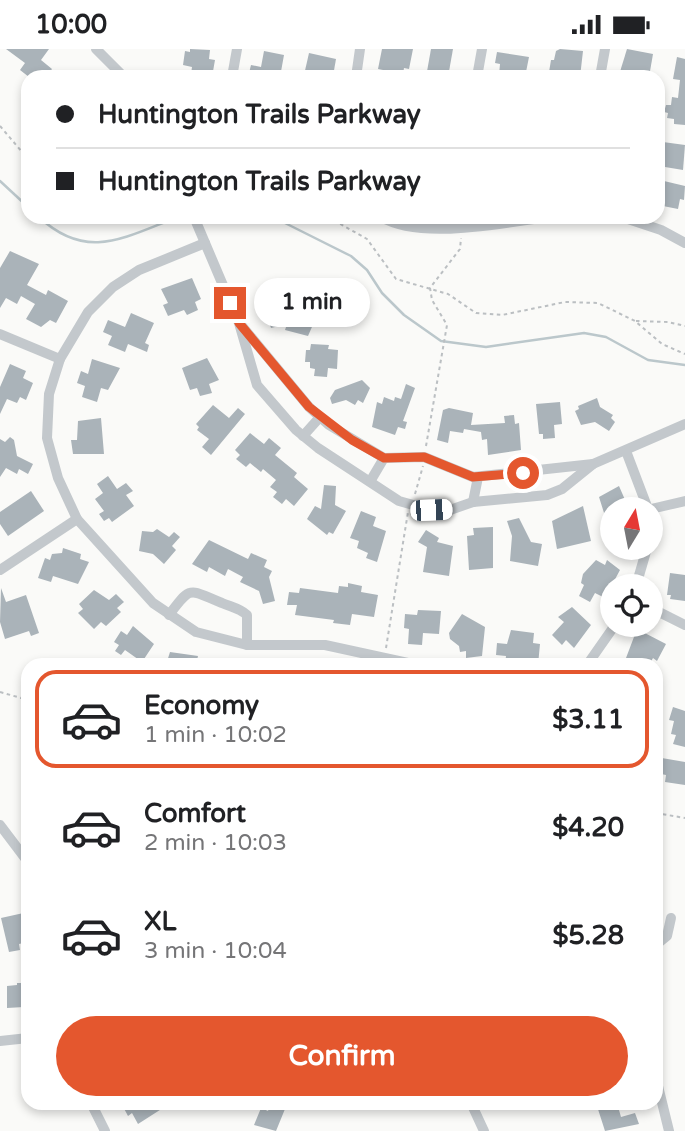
<!DOCTYPE html>
<html lang="en">
<head>
<meta charset="utf-8">
<style>
	:root { --surface:#fff; --page:#f6f6f6; --text:#202124; --muted:#757577; --line:#e0e0e0; --accent:#e4572e }
	body { margin:0; font-family:"Varela Round",sans-serif; background:var(--page); color:var(--text); height:100vh; display:flex; flex-direction:column; font-size:26px; white-space:nowrap }
	* { box-sizing:border-box; margin:0 }
	p { font-size:23px; color:var(--muted) }
	.icon { flex:none; width:38px; height:38px; fill:none; stroke:currentColor; stroke-width:2; stroke-linecap:round; stroke-linejoin:round }
	.map { position:relative; flex:1; overflow:hidden }
	.details { position:absolute; left:21px; top:609px; width:642px; height:452px; display:flex; flex-direction:column; background:var(--surface); border-radius:21px; box-shadow:0 4px 10px #0003 }
	.details>* { flex:none }
	.top-card { position:absolute; left:21px; top:21px; width:644px; height:154px; border-radius:21px; box-shadow:0 4px 10px #0003; display:grid; align-content:center; height:154px; padding:0 35px; background:var(--surface) }
	.needle { width:46px; rotate:10deg }
	.controls { position:absolute; left:600px; top:448px; display:grid; gap:14px }
	.controls a { display:grid; place-items:center; width:63px; height:63px; border-radius:50%; background:var(--surface); box-shadow:0 4px 10px #0003; font-size:35px }
	.end { position:absolute; width:32px; height:32px; margin:-16px; border:9px solid #e4572e; background:#fff; box-shadow:0 0 0 4px #fff }
	.from { border-radius:50% }
	.bubble { position:absolute; height:49px; border-radius:24px; background:var(--surface); box-shadow:0 4px 10px #0003; font-size:23px; font-weight:800; line-height:49px; text-align:center }
	.car { position:absolute; width:21px; height:42px; margin:-21px -10px; border-radius:9px; box-shadow:0 0 5px 2px #0007; background:linear-gradient(#fff 24%,#345 0 40%,#fff 0 76%,#345 0 86%,#fff 0) }
	.top-card b { display:flex; align-items:center; gap:24px; height:66px; font-size:26px }
	.top-card b+b { border-top:2px solid var(--line) }
	.top-card i { width:18px; height:18px; background:var(--text) }
	ul { padding:12px 0 0; list-style:none }
	li { display:flex; align-items:center; gap:21px; height:98px; margin:0 14px 10px; padding:0 21px; border:4px solid transparent; border-radius:21px }
	li div { flex:1 }
	li b { display:block; font-size:26px }
	li em { font-style:normal; font-weight:800 }
	li.on { border-color:var(--accent) }
	li>.icon { width:63px; height:63px; stroke-width:1.5 }
	.cta { display:flex; gap:14px; margin-top:auto; padding:14px 35px }
	.cta a { flex:1; height:80px; border-radius:42px; background:var(--accent); color:#fff; font-size:28px; font-weight:800; line-height:80px; text-align:center }
	.status { display:flex; justify-content:space-between; align-items:center; height:49px; padding:0 35px; background:var(--surface); direction:ltr }
	.status svg { height:19px; fill:currentColor }
	.map>svg:first-child { display:block }
	.lines { fill:none; stroke-linecap:round; stroke-linejoin:round }
	.stream { stroke:#bbc7cb; stroke-width:2.5 }
	.building { fill:#aab3b9 }
	.path { stroke:#bbbfc2; stroke-width:2; stroke-dasharray:3.5 3.5; stroke-linecap:butt }
	.street { stroke:#c3c8cc; stroke-width:10 }
	.route { stroke:#e4572e; stroke-width:9 }
</style>
</head>
<body>
<div class="status"><b>10:00</b><svg viewBox="0 0 49 12"><path d="M0 12V9h3v3zM5 12V6h3v6zM10 12V3h3v9zM15 12V0h3v12zM26 1h20v11H26zM47 4h2v5h-2z"/></svg></div>
<div class="map">
<svg width="685" height="1082" viewBox="0 0 685 1082">
	<rect width="100%" height="100%" fill="#fafaf8"/>
	<g class="lines">
		<g class="stream">
			<path d="M0,132L28,158"/>
			<path d="M39,168C87,213 125,188 178,168"/>
			<path d="M273,168L351,207L367,221L382,244L404,266L441,292L486,298L584,284L606,288L648,311L685,316"/>
		</g>
	</g>
	<g class="building">
		<path d="M6,0H49L41,11L52,20L46,28H29L20,21L25,14Z"/>
		<path d="M190,0L210,1L209,10L215,11L212,28L191,25L192,18L183,16L185,2L190,3Z"/>
		<path d="M382,0H413L409,20L404,19L403,25L378,20Z"/>
		<path d="M431,0H453L448,28H426Z"/>
		<path d="M560,0L583,2L580,28L549,23L551,11H554L556,2Z"/>
		<path d="M627,0L653,5L649,28L619,26Z"/>
		<path d="M264,2L284,6L280,28H248L251,16L261,18Z"/>
		<path d="M497,3L529,8L525,28L499,26L500,15L495,14Z"/>
		<path d="M309,4L336,10L333,27L304,26Z"/>
		<path d="M677,8L685,10V76L674,75V70L667,69L668,64L664,63L666,56H671L672,48L678,49L680,31L673,30Z"/>
		<path d="M663,93L685,96L683,121L659,117Z"/>
		<path d="M664,132L685,137L684,151L680,150L678,160L658,156V133Z"/>
		<path d="M10,202L39,215L27,236L46,246L48,241L68,252L56,274L50,271L41,278L26,270L35,255L21,247L17,255L6,249L0,259V219Z"/>
		<path d="M192,229L201,250L195,253L198,261L187,266L184,261L168,267L163,256L168,254L161,240Z"/>
		<path d="M291,253L313,263L311,269L315,271L308,287L285,281L287,275L271,279L267,267L287,260Z"/>
		<path d="M131,264L154,274L145,294L149,296L147,303L128,295L125,303L108,296L112,287L103,283L108,271L125,278Z"/>
		<path d="M311,295L329,296L328,300L338,301L337,320L328,319L327,328L314,327L315,320L310,319V313H305L306,301H310Z"/>
		<path d="M207,309L219,331L209,335L212,344L200,347L197,339L190,341L182,319Z"/>
		<path d="M92,310L120,319L108,341L101,339L97,353L82,348L85,337L77,334L81,322L88,325Z"/>
		<path d="M10,315L26,322L23,329L33,334L26,351L20,348L17,354L7,350L0,365V338Z"/>
		<path d="M362,331L370,339L363,354L358,351L355,356L346,351L332,355L330,349L335,341Z"/>
		<path d="M406,335L415,339L403,372L407,373L405,380L398,378L395,386L372,378L377,353L382,355L384,348L394,352L395,348L401,350Z"/>
		<path d="M597,349L600,358L613,366L611,369L615,373L609,382L595,373L581,376L575,362L579,360L578,357Z"/>
		<path d="M560,353L562,375L554,376L555,389L543,390V385H539L536,355Z"/>
		<path d="M213,356L229,369L238,359L245,365L211,406L202,398L209,390L197,381L199,378L196,375Z"/>
		<path d="M449,359L473,364L471,376L505,374L504,367L514,366L515,375L519,374L521,401L488,406L487,390L482,391L481,383L464,380L463,384L450,382L448,394L437,391L443,361Z"/>
		<path d="M101,369L104,405H73L71,391H77L78,372Z"/>
		<path d="M250,384L264,395L269,389L281,399L275,406L297,424L294,428L308,440L294,457L286,450L282,455L273,448L277,443L270,438L276,431L263,420L261,423L250,414L246,418L236,410L240,406L235,401Z"/>
		<path d="M10,388L14,391L17,407L33,415L28,425L19,420L17,425L6,419L0,428V390L5,393Z"/>
		<path d="M108,427L117,440L126,434L133,442L126,446L134,457L112,473L109,469L104,472L99,465L104,462L95,450L103,444L97,435Z"/>
		<path d="M324,436L336,437L335,456L346,462L333,485L329,483L327,486L307,470L315,457L321,460Z"/>
		<path d="M619,437L629,460H612L611,486L599,448Z"/>
		<path d="M31,442L44,462L8,487L0,475V463Z"/>
		<path d="M583,457L591,492L557,500L552,472Z"/>
		<path d="M361,462L376,468L373,477L386,482L377,513L366,509L368,504L357,499L359,492L350,489Z"/>
		<path d="M519,469L531,493L542,495L538,517L510,512L512,487L507,472Z"/>
		<path d="M493,478V519L469,521L467,487L474,486L473,479Z"/>
		<path d="M157,480L169,488L174,483L180,488L172,497L176,501L164,515L153,505L139,502L142,482L153,483Z"/>
		<path d="M426,481L439,489L437,493L453,497L449,527L423,523L427,498L418,493Z"/>
		<path d="M209,491L248,510L251,504L267,511L264,518L272,522L269,528L275,552L263,555L259,542L240,533L243,528L228,520L225,527L209,518L207,523L192,515Z"/>
		<path d="M63,499L81,505L80,510L89,513L78,535L53,527L51,533L38,529L45,509L50,511L52,505L62,504Z"/>
		<path d="M596,511L605,516L607,511L620,521L605,549L595,544L590,553L579,547L584,536L581,534L583,525Z"/>
		<path d="M670,524L685,526V552L670,550L671,546H667Z"/>
		<path d="M348,534L362,537L361,543L378,546L374,568L352,565L350,576L333,574L334,571L295,566L297,556H287L289,543L299,544L300,539L338,544L339,537L348,538Z"/>
		<path d="M1,539L6,553L26,546L39,584L31,587L29,582L5,590L0,573Z"/>
		<path d="M94,541L109,551L116,545L124,553L117,559L121,563L106,577L101,573L94,580L78,564L83,560L79,555Z"/>
		<path d="M572,558L591,576L574,599L566,591L562,596L552,586L564,573L558,568Z"/>
		<path d="M418,561L441,562L439,585L423,584L422,596L408,595L409,580L404,579L405,565L417,566Z"/>
		<path d="M462,565L485,578L482,607L466,609V602L460,603L459,597L450,590L449,584Z"/>
		<path d="M133,577L154,595L142,613L125,601L121,606L115,602L119,596L114,593L121,582L127,586Z"/>
		<path d="M637,580L666,595L657,612L653,609L649,616L641,612L639,616L626,609Z"/>
		<path d="M511,581L534,584L533,594L540,595L538,616H505L506,607L496,606L497,594L507,595Z"/>
		<path d="M170,603L198,607L196,616H166Z"/>
		<path d="M673,658L685,662V698L673,695L676,686L671,685L674,672L669,671Z"/>
		<path d="M656,708L685,713V736L665,733L666,726L656,724Z"/>
		<path d="M28,863V893L19,895L20,901L9,903L1,869Z"/>
		<path d="M17,934H28V955H24V958L7,959V937L17,936Z"/>
		<path d="M121,1054H141L143,1057L160,1054L163,1059L138,1075L132,1064L128,1067Z"/>
		<path d="M271,1054L285,1060L276,1082L254,1076L261,1059L268,1062Z"/>
		<path d="M596,1054H617L621,1068L635,1064L639,1075L605,1082Z"/>
	</g>
	<g class="lines">
		<g class="path">
			<path d="M0,77L28,110"/>
			<path d="M91,168H109"/>
			<path d="M328,168L367,190L396,230L448,245L476,264L502,266L565,253L598,254L635,272L662,295L685,305"/>
			<path d="M636,272L668,273L685,277"/>
			<path d="M426,397L447,276L432,251L430,239L460,200L461,189"/>
			<path d="M415,445L423,417"/>
			<path d="M386,599L408,463"/>
			<path d="M0,643L28,651"/>
			<path d="M656,764L685,769"/>
		</g>
		<g class="street">
			<path d="M96,0L124,28"/>
			<path d="M232,28L237,0"/>
			<path d="M356,28L360,0"/>
			<path d="M477,28L482,0"/>
			<path d="M600,28L605,0"/>
			<path d="M194,168L239,274L257,336L296,381L318,399L399,452L431,461H450L473,453L547,446L562,440L593,415L685,375"/>
			<path d="M381,168C423,192 502,173 550,168"/>
			<path d="M622,168L661,181L685,194"/>
			<path d="M205,194L139,221L113,238L88,263L60,310L49,345L47,389L58,429L77,470L153,554L196,583L247,596H325L417,616"/>
			<path d="M241,276L309,358L329,376L384,409L424,408L473,428L593,415"/>
			<path d="M0,285L60,310"/>
			<path d="M303,387L320,368"/>
			<path d="M626,402L648,460"/>
			<path d="M371,431L384,409"/>
			<path d="M473,453L478,428"/>
			<path d="M651,460L685,452"/>
			<path d="M0,521L77,470"/>
			<path d="M636,537L647,499"/>
			<path d="M651,559L685,576"/>
			<path d="M169,566C192,535 189,541 222,554C231,558 239,559 247,566V596"/>
			<path d="M587,616L615,576"/>
			<path d="M0,776L28,813"/>
			<path d="M656,896L667,887L671,869"/>
			<path d="M656,981V983"/>
			<path d="M0,992L28,989"/>
			<path d="M656,1029L669,1082"/>
			<path d="M91,1054L105,1082"/>
			<path d="M471,1054L484,1082"/>
		</g>
	</g>
	<g class="lines">
		<path class="route" d="M230,254L239,274L309,358L352,391L384,409L424,408L473,428L523,424"/>
	</g>
</svg>
<div class="controls">
<a><svg class="needle" viewBox="-14 -14 28 28"><path d="M0-13l5 13h-10z" fill="#e53935"/><path d="M0 13l5-13h-10z" fill="#757577"/></svg></a>
<a><svg class="icon" aria-label="locate" viewBox="0 0 24 24"><circle cx="12" cy="12" r="6"/><path d="M12 2v4M12 18v4M2 12h4M18 12h4"/></svg></a>
</div>
<i class="end from" style="left:523px;top:424px"></i>
<i class="end" style="left:230px;top:254px"></i>
<div class="bubble" style="left:254px;top:229px;width:116px">1 min</div>
<i class="car" style="left:431px;top:461px;rotate:88deg"></i>
<div class="top-card">
<b><i class="from"></i>Huntington Trails Parkway</b>
<b><i></i>Huntington Trails Parkway</b>
</div>
<section class="details">
<ul>
<li class="on"><svg class="icon" aria-label="car" viewBox="0 0 24 24"><path d="M5 17H2v-5l4-1 3-4h7l3 4 3 1v5h-3M9 17h6M6 11h13"/><circle cx="7" cy="17" r="2"/><circle cx="17" cy="17" r="2"/></svg><div><b>Economy</b><p>1 min · 10:02</p></div><em>$3.11</em></li>
<li><svg class="icon" aria-label="car" viewBox="0 0 24 24"><path d="M5 17H2v-5l4-1 3-4h7l3 4 3 1v5h-3M9 17h6M6 11h13"/><circle cx="7" cy="17" r="2"/><circle cx="17" cy="17" r="2"/></svg><div><b>Comfort</b><p>2 min · 10:03</p></div><em>$4.20</em></li>
<li><svg class="icon" aria-label="car" viewBox="0 0 24 24"><path d="M5 17H2v-5l4-1 3-4h7l3 4 3 1v5h-3M9 17h6M6 11h13"/><circle cx="7" cy="17" r="2"/><circle cx="17" cy="17" r="2"/></svg><div><b>XL</b><p>3 min · 10:04</p></div><em>$5.28</em></li>
</ul>
<div class="cta"><a>Confirm</a></div>
</section>
</div>
</body>
</html>
